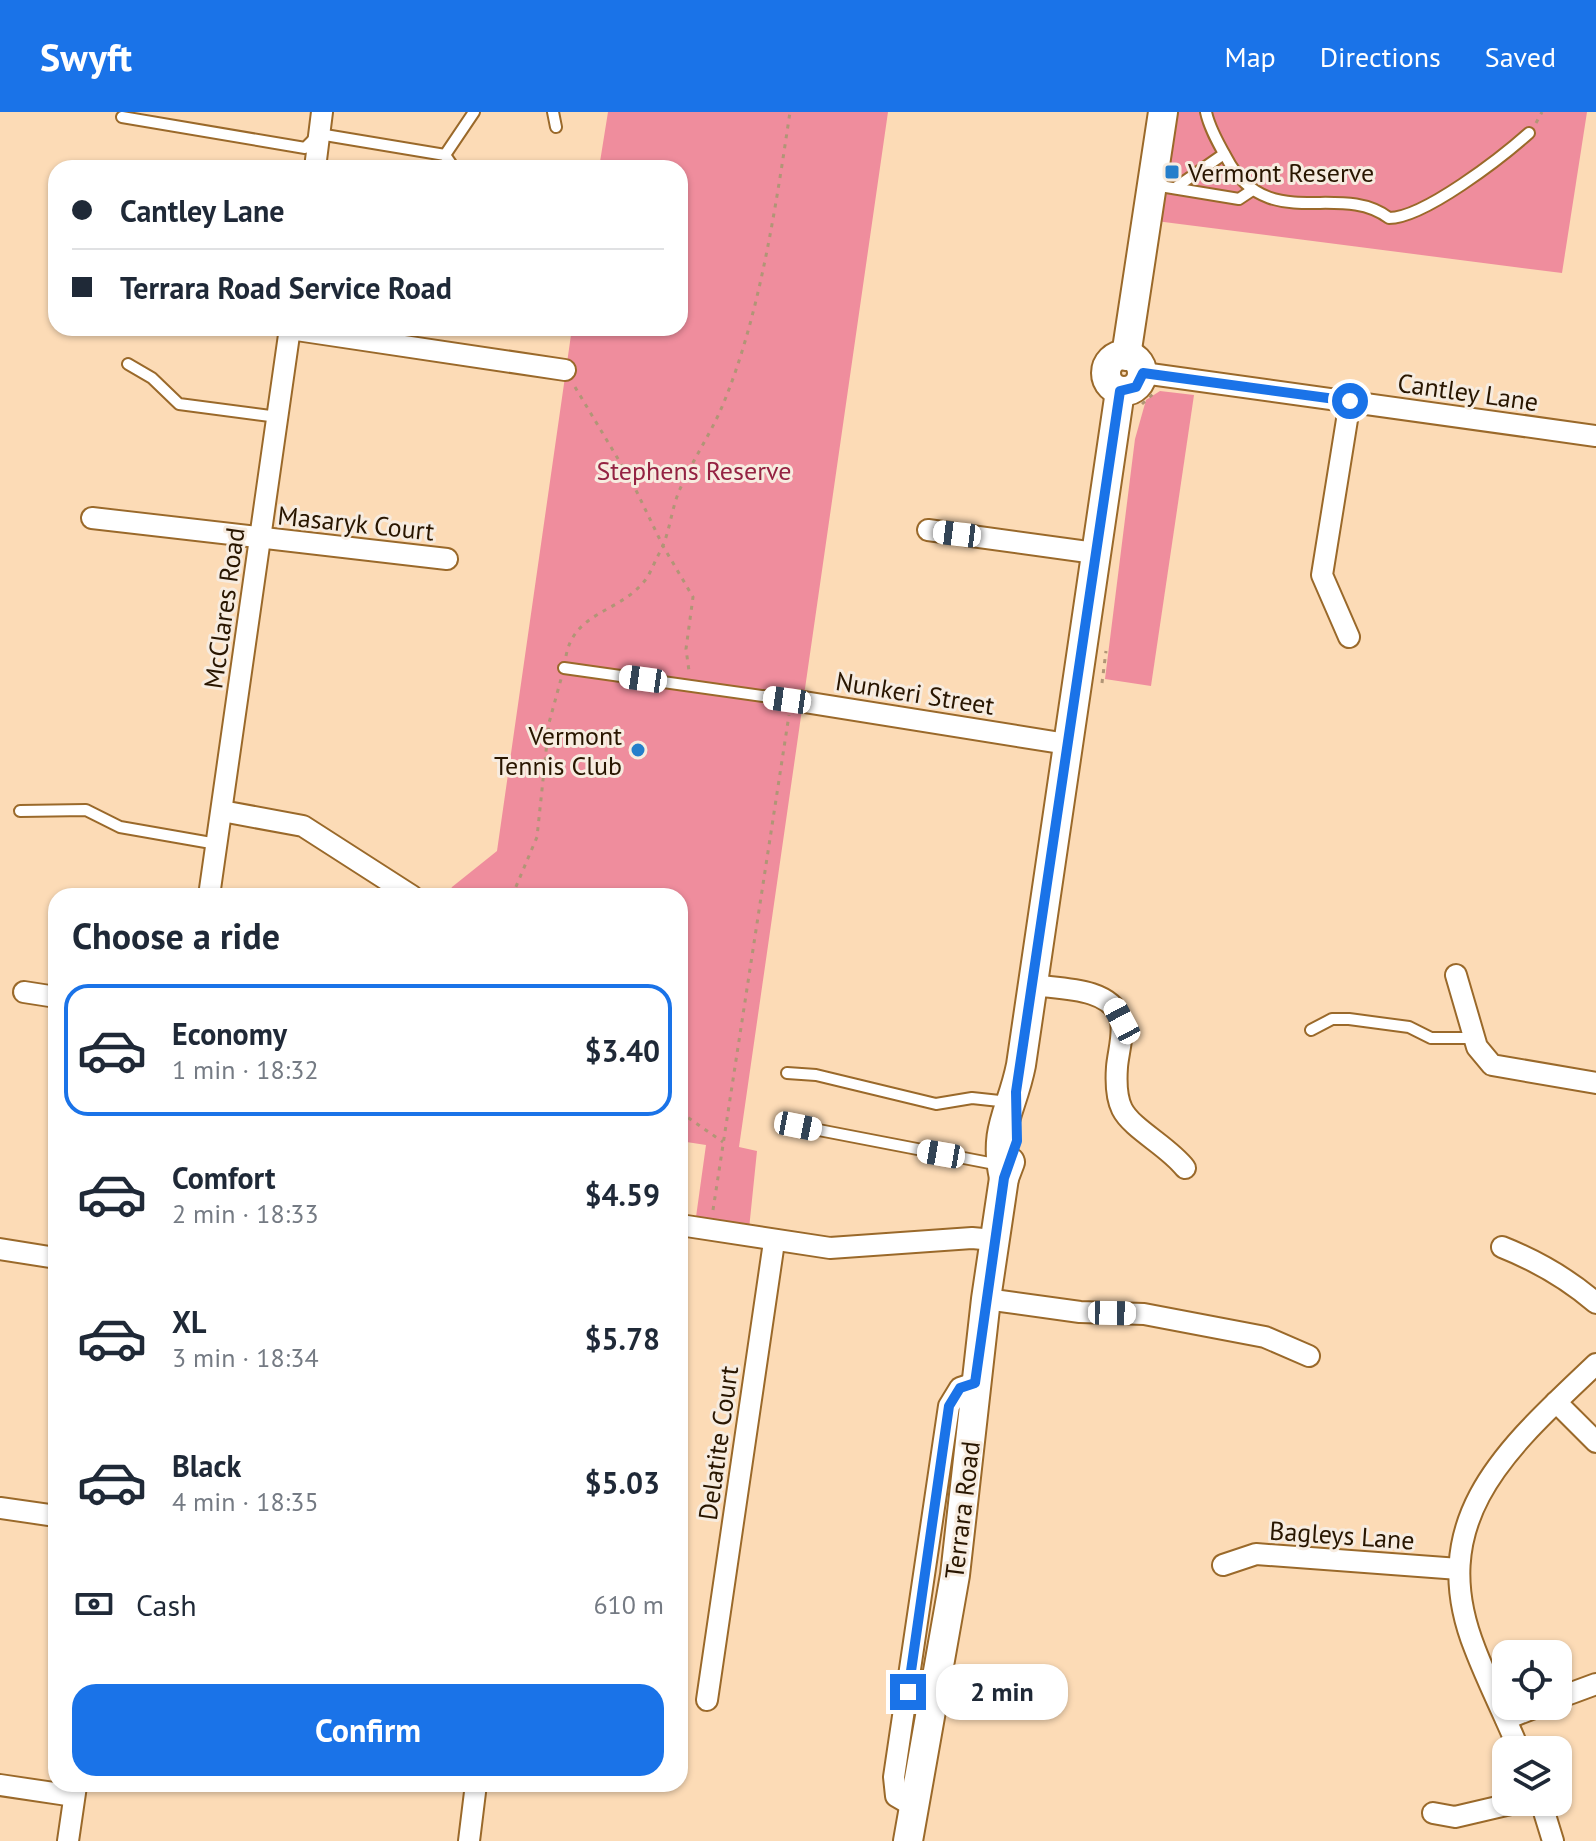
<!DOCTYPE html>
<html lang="en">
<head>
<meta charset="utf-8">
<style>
	:root { --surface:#fff; --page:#f6f6f7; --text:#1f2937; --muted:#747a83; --line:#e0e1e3; --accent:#1a73e8 }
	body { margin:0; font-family:"PT Sans",sans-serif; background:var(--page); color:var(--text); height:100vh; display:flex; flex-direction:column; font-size:30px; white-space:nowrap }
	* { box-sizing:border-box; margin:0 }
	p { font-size:26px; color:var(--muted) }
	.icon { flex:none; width:44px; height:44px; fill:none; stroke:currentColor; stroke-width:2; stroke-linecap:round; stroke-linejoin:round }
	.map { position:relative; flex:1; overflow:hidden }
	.panel { position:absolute; left:48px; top:776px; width:640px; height:904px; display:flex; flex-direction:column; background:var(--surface); border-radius:24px; box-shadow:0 2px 6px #0004 }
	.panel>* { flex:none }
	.hud { position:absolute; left:48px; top:48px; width:640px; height:176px; border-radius:24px; box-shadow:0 2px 6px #0004; display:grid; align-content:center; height:176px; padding:0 24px; background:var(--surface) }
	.buttons { position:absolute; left:1492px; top:1528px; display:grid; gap:16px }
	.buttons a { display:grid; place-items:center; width:80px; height:80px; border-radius:16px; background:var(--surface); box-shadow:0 2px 6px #0004; font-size:40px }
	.end { position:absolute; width:36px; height:36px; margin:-18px; border:10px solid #1a73e8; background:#fff; box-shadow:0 0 0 4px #fff }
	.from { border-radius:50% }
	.bubble { position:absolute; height:56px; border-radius:24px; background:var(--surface); box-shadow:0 2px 6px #0004; font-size:26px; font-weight:800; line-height:56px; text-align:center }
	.car { position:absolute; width:24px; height:48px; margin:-24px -12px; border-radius:10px; box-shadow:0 0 6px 2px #0007; background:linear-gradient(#fff 24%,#345 0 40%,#fff 0 76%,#345 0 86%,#fff 0) }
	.hud b { display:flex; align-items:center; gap:28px; height:76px; font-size:30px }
	.hud b+b { border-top:2px solid var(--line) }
	.hud i { width:20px; height:20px; background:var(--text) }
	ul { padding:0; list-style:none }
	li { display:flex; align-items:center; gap:24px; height:132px; margin:0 16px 12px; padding:0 8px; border:4px solid transparent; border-radius:24px }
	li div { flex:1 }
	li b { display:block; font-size:30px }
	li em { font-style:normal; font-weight:800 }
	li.selected { border-color:var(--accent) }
	li>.icon { width:72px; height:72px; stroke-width:1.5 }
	h2 { padding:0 24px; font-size:36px; line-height:96px }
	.pay { display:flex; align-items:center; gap:20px; height:88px; padding:0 24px; font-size:30px }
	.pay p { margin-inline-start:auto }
	.primary-button { display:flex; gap:16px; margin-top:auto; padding:16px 24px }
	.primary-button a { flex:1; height:92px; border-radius:24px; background:var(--accent); color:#fff; font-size:32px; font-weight:800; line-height:92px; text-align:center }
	header { display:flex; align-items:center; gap:48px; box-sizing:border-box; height:112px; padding:0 40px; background:var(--accent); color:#fff }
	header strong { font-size:38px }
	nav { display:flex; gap:44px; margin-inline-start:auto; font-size:28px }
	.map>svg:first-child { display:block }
	.green { fill:#ef8d9d }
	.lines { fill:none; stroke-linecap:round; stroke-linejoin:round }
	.service-casing { stroke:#9a692a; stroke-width:14 }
	.minor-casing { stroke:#9a692a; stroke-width:24 }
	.secondary-casing { stroke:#9a692a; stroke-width:32 }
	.path { stroke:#b19576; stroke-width:3; stroke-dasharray:4 6; stroke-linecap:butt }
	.service { stroke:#fff; stroke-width:10 }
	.minor { stroke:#fff; stroke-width:20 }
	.secondary { stroke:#fff; stroke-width:28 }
	.route { stroke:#1a73e8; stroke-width:10 }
	.poi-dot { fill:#257ecb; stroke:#f7ece0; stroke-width:3 }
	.labels { text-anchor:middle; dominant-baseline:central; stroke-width:6; stroke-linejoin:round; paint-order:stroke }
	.poi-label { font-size:26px; fill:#291600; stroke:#f7ece0; text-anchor:start }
	.street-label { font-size:26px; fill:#291600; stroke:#f7ece0 }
	.park-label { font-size:26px; fill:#942242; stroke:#f7ece0 }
</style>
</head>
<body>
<header>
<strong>Swyft</strong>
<nav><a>Map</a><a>Directions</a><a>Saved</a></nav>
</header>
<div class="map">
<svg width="1596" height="1729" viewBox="0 0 1596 1729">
	<rect width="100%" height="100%" fill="#fcdbb6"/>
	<g class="green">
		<path d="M608,0H888L739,1035L757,1039L749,1117L696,1105L706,1033L680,1029V784H447L452,775L497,739L572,216H680V56H599Z"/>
		<path d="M1173,0H1587L1562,161L1156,109Z"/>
		<path d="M1160,279L1194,283L1151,574L1105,567L1135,327L1146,288Z"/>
	</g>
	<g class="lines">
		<defs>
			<g id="service">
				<path d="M553,0L556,15"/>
				<path d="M1206,0C1209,15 1218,31 1226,45C1267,124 1339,68 1389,106C1424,106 1502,45 1529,21"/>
				<path d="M122,5L305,36L319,22L445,43"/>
				<path d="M454,56L445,43L474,0"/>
				<path d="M1154,73L1239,87L1251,79"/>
				<path d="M1175,76L1224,42"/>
				<path d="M128,252L152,266L179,292L278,305"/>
				<path d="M564,556L798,589"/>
				<path d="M20,699L86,698L120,715L217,732"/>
				<path d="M1311,918L1332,907H1349L1409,915L1431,926H1475"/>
				<path d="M787,961L816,963L936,992L972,986L1009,990"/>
				<path d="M798,1014L1000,1053"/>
			</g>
			<g id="minor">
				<path d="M315,56L322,0"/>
				<path d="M290,217L565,258"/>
				<path d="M1143,261L1596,324"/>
				<path d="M92,406L447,447"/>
				<path d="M928,418L1095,441"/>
				<path d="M1349,525L1322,463L1350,289"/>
				<path d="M798,589L1067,632"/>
				<path d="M222,699L303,714L412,784"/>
				<path d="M209,784L290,216"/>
				<path d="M1456,863L1477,935L1492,953L1596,971"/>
				<path d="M1033,873C1059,877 1110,875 1120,906C1125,919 1118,941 1117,955C1116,969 1116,985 1122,997C1132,1017 1168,1034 1185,1056"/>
				<path d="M24,880L56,885"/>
				<path d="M680,1113L830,1136L972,1126L994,1128"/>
				<path d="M1502,1135C1537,1149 1567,1166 1596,1191"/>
				<path d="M0,1137L56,1146"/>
				<path d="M986,1187L1080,1200L1144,1202L1265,1225L1309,1244"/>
				<path d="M1556,1290L1596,1330"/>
				<path d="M0,1396L56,1404"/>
				<path d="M1223,1453L1256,1442L1459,1457"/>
				<path d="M1558,1586L1596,1572"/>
				<path d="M707,1588L774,1130"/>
				<path d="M1506,1607L1539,1594"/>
				<path d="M1519,1638C1505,1604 1488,1571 1475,1537C1423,1406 1510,1334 1596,1252"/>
				<path d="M0,1673L74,1684"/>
				<path d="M1541,1690L1553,1729"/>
				<path d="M915,1695L896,1684L894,1665L949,1294L960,1276L975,1271"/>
				<path d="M1433,1701L1455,1705L1519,1690"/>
				<path d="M68,1729L76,1674"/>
				<path d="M469,1729L476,1672"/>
			</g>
			<g id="secondary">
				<circle cx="1124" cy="261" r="18"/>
				<path d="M1126,244L1163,0"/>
				<path d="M1004,1066C993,1016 1012,999 1021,953L1120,279"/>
				<path d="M908,1729L955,1463L986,1187L1004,1066L1010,1050"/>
			</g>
		</defs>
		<use href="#service" class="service-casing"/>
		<use href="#minor" class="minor-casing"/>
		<use href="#secondary" class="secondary-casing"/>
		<g class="path">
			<path d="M1536,11L1542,0"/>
			<path d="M575,275L633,372L663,434L693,485L686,537L689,559"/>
			<path d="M1142,292L1154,281"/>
			<path d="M566,544C574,501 616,501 642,472C650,464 654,450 660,440C670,421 671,397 680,377C693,347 712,320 724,290C760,202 776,94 790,0"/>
			<path d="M1102,571L1106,539"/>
			<path d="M512,784L537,725L549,611L561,567"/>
			<path d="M680,1000L723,1030"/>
			<path d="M713,1098L789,603"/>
		</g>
		<use href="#service" class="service"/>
		<use href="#minor" class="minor"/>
		<use href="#secondary" class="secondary"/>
	</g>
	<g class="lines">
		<path class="route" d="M908,1580L949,1294L960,1276L975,1271L1004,1066L1017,1029L1016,980L1120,279L1136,275L1143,261L1350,289"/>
	</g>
	<g class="poi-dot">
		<rect x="1164" y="52" width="16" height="16" rx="4"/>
		<circle cx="638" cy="638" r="8"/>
	</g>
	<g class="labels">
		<g class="poi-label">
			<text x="1188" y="60">Vermont Reserve</text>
			<text x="622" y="623" text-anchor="end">Vermont<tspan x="622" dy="30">Tennis Club</tspan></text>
		</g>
		<g class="street-label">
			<text transform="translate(1468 280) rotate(8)">Cantley Lane</text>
			<text transform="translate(356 411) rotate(6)">Masaryk Court</text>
			<text transform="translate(224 496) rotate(-82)">McClares Road</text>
			<text transform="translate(915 581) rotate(9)">Nunkeri Street</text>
			<text transform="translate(718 1331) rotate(-82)">Delatite Court</text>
			<text transform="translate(962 1398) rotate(-83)">Terrara Road</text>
			<text transform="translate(1342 1423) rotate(4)">Bagleys Lane</text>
		</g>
		<g class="park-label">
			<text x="694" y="358">Stephens Reserve</text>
		</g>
	</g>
</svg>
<div class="buttons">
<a><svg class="icon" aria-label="locate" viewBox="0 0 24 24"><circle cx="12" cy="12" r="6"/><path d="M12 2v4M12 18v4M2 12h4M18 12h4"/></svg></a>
<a><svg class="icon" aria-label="layers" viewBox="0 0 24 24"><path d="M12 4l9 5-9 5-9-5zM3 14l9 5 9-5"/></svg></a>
</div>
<i class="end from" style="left:1350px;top:289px"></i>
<i class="end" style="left:908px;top:1580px"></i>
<div class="bubble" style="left:936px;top:1552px;width:132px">2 min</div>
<i class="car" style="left:957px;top:422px;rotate:277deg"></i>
<i class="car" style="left:643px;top:567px;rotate:278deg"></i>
<i class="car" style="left:787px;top:588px;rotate:278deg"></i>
<i class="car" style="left:1122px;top:909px;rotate:332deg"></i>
<i class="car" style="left:798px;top:1014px;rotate:101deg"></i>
<i class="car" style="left:941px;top:1042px;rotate:280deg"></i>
<i class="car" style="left:1112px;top:1201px;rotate:91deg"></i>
<div class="hud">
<b><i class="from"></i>Cantley Lane</b>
<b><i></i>Terrara Road Service Road</b>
</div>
<section class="panel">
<h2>Choose a ride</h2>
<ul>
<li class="selected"><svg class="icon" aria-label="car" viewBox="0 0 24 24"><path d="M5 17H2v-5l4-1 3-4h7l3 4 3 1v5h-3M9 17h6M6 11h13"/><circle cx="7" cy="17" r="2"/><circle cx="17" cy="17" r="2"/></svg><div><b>Economy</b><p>1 min · 18:32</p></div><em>$3.40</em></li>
<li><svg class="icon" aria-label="car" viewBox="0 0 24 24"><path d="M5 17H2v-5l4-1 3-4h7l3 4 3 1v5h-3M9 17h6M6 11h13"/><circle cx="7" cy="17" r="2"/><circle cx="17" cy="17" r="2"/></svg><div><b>Comfort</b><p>2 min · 18:33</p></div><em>$4.59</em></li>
<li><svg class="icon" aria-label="car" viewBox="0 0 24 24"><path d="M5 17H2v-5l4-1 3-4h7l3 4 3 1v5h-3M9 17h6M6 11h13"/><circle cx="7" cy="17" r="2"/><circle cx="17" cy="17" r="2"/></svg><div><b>XL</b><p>3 min · 18:34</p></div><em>$5.78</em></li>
<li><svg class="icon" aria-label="car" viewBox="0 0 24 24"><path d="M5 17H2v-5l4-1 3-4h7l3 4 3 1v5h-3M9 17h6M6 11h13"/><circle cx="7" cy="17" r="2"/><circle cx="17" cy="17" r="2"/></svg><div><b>Black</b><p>4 min · 18:35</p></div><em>$5.03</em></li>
</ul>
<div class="pay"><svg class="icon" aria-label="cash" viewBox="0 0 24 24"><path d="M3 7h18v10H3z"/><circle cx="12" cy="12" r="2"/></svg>Cash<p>610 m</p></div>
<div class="primary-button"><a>Confirm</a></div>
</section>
</div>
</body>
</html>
